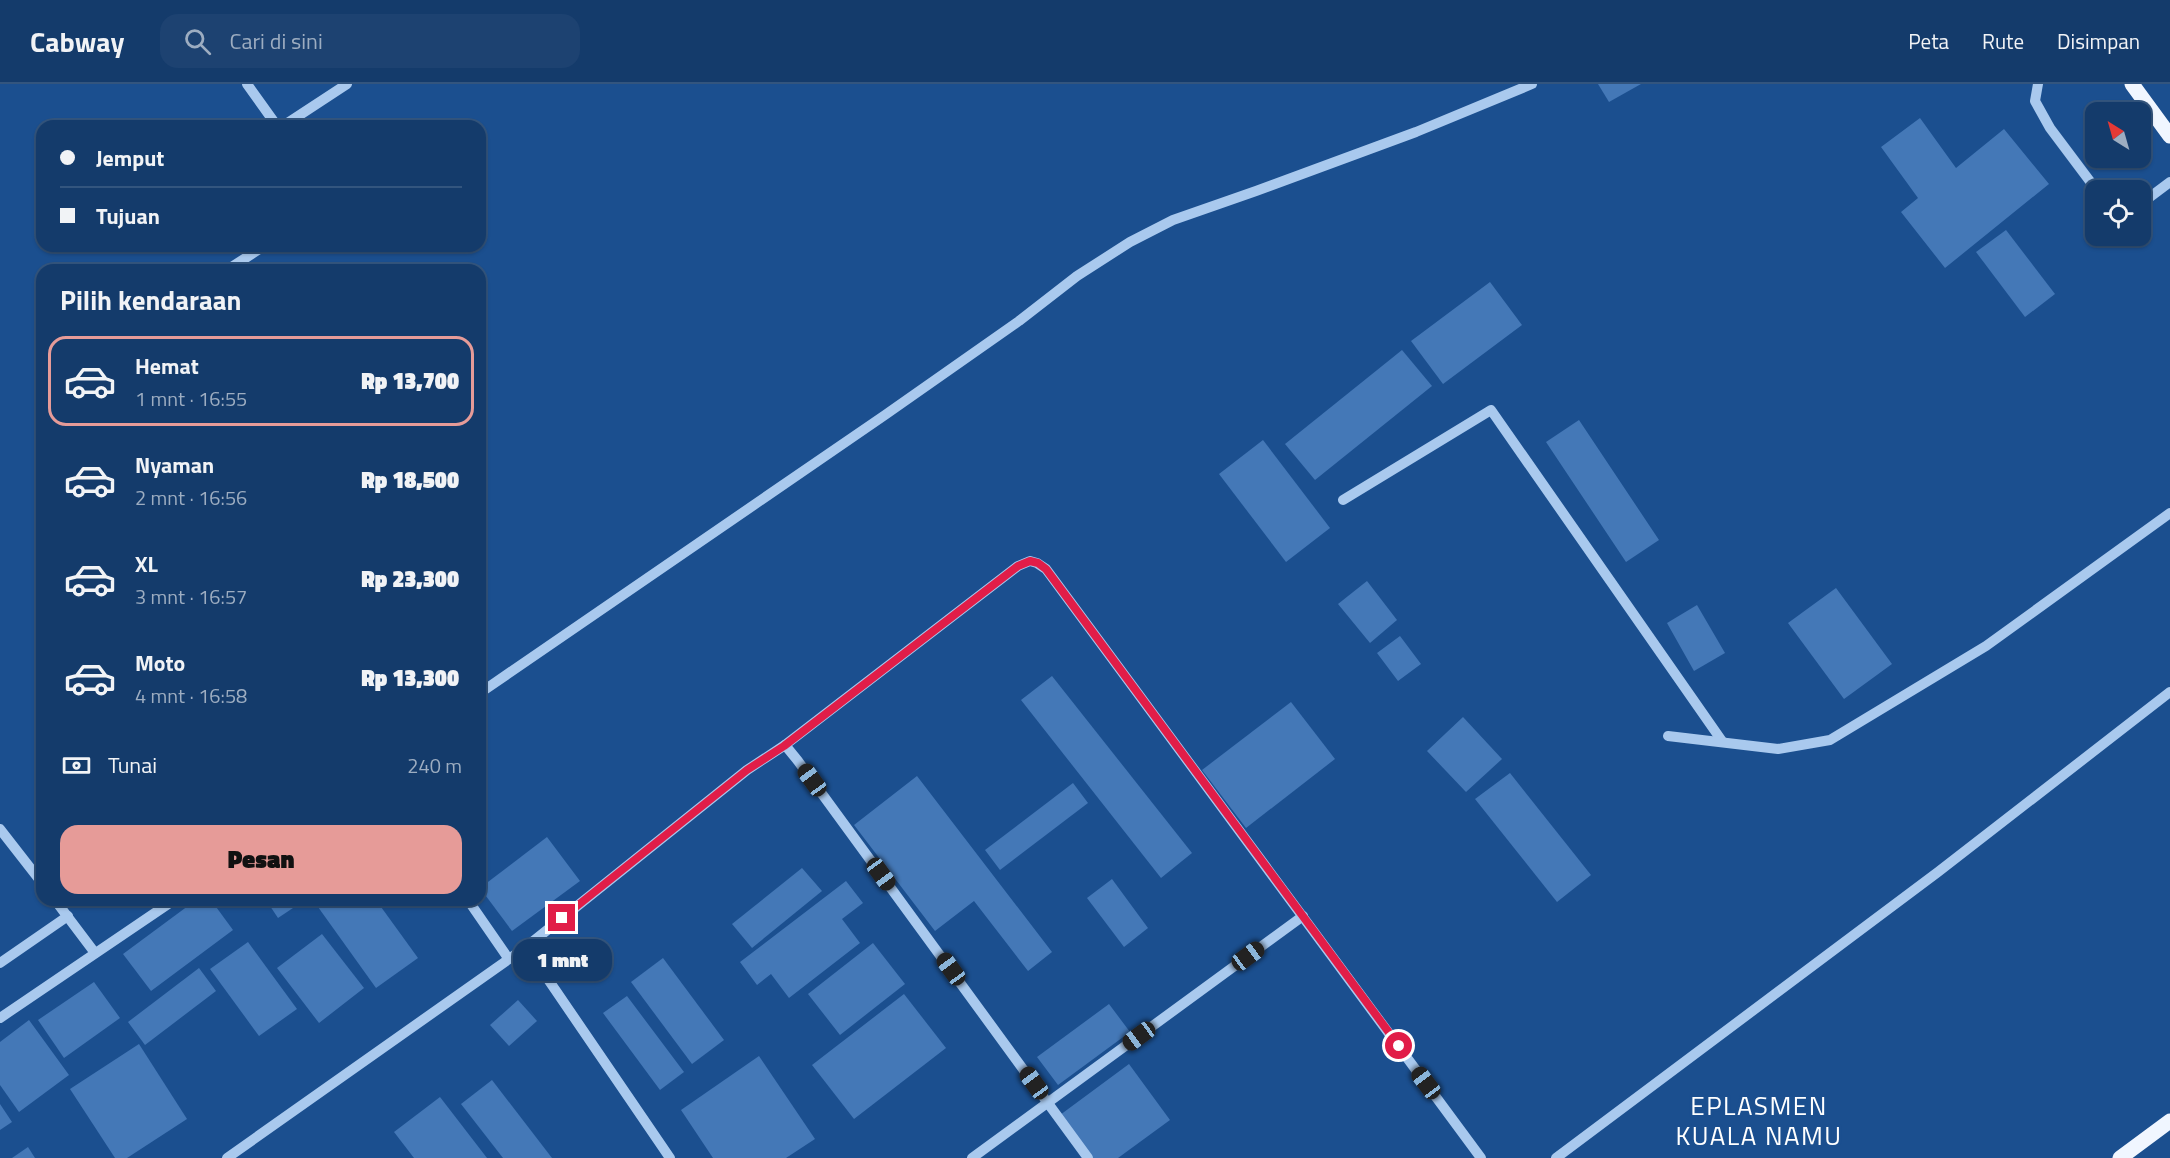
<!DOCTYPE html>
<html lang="id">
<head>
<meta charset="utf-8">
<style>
	:root { --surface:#143b6b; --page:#1d4271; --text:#f1f3f6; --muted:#9dadc1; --line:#33557e; --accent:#e69b98 }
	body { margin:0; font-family:"Titillium Web",sans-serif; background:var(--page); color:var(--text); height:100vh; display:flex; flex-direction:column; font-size:22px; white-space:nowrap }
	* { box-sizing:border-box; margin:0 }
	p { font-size:20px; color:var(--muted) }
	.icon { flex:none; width:33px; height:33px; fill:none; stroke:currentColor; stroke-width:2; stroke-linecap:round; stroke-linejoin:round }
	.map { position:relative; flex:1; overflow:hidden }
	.drawer { position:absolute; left:36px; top:180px; width:450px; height:642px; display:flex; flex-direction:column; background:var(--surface); border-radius:18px; box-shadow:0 2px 4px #0004,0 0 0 2px var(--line) }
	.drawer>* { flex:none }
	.banner { position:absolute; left:36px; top:36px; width:450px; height:132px; border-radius:18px; box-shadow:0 2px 4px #0004,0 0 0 2px var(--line); display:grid; align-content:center; height:132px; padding:0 24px; background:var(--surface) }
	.needle { width:39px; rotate:323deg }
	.controls { position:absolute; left:2085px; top:18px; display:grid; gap:12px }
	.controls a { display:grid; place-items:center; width:66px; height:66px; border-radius:12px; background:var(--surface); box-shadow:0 2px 4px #0004,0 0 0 2px var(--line); font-size:30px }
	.end { position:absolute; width:27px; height:27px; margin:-14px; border:8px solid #e11d48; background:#fff; box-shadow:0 0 0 3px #fff }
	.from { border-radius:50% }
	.bubble { position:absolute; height:42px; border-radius:18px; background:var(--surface); box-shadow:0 2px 4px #0004,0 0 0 2px var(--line); font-size:20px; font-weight:800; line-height:42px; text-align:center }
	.car { position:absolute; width:18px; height:36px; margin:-18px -9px; border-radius:8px; box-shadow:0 0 4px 2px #0007; background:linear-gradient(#222 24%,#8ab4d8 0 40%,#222 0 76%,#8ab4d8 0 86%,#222 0) }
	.banner b { display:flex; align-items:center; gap:21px; height:57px; font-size:22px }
	.banner b+b { border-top:2px solid var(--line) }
	.banner i { width:15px; height:15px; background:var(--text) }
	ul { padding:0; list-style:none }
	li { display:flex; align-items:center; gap:18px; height:90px; margin:0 12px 9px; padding:0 12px; border:3px solid transparent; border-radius:18px }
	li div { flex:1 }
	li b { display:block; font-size:22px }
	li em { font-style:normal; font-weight:800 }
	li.current { border-color:var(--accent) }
	li>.icon { width:54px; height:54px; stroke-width:1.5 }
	h2 { padding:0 24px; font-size:27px; line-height:72px }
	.pay { display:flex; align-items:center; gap:15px; height:66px; padding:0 24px; font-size:22px }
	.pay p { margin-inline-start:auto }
	.cta { display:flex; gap:12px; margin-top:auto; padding:12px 24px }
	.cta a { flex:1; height:69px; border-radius:18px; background:var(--accent); color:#111; font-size:24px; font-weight:800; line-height:69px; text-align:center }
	header { display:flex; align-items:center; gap:36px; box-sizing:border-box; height:84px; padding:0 30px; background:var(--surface); border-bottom:2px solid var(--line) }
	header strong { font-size:28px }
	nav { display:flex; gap:33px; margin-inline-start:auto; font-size:21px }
	.search { width:420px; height:54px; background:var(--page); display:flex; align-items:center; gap:15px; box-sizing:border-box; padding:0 21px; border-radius:18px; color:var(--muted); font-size:22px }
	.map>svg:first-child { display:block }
	.building { fill:#4478b7 }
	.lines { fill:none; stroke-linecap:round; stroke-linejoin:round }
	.minor { stroke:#a9c9ee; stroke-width:10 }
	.major { stroke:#f0f6ff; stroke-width:15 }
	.route { stroke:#e11d48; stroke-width:8 }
	.labels { text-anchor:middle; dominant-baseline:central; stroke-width:6; stroke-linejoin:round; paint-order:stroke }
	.quarter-label { font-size:26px; letter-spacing:1.5px; fill:#fff; stroke:#1b4f8f }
</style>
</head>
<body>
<header>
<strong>Cabway</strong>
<div class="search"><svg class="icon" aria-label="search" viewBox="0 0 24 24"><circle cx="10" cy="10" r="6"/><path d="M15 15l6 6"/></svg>Cari di sini</div>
<nav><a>Peta</a><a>Rute</a><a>Disimpan</a></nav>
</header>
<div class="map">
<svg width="2170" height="1074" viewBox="0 0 2170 1074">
	<rect width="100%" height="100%" fill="#1b4f8f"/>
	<g class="building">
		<path d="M1598,0H1641L1609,18Z"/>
		<path d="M1920,34L1956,84L2004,45L2049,100L1945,184L1901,128L1918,114L1881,63Z"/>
		<path d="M2006,146L2055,210L2025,233L1976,168Z"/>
		<path d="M1490,198L1522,241L1443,300L1411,257Z"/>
		<path d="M1402,266L1432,302L1315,396L1285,360Z"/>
		<path d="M1579,336L1659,456L1626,478L1546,358Z"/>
		<path d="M1263,356L1330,444L1286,478L1219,390Z"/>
		<path d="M1367,497L1397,536L1370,559L1338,520Z"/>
		<path d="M1836,504L1892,580L1844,615L1788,539Z"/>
		<path d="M1697,521L1725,569L1694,587L1667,539Z"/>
		<path d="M1400,552L1421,580L1398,597L1377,569Z"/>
		<path d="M1052,592L1192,769L1161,794L1021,616Z"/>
		<path d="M1291,618L1335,675L1246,744L1202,686Z"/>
		<path d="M1463,633L1502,675L1466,708L1427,667Z"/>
		<path d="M1510,689L1591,791L1557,818L1475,715Z"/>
		<path d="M917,692L1052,868L1028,887L974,817L935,847L854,741Z"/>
		<path d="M1073,699L1088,719L1000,786L985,766Z"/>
		<path d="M547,753L580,797L512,847L480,804Z"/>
		<path d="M802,784L822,807L752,864L732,840Z"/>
		<path d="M1112,795L1148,844L1124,863L1087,814Z"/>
		<path d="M846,797L863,819L842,835L860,859L789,914L771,890L757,901L740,878Z"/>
		<path d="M196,816H211L233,846L151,907L123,870Z"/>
		<path d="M266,816H305L278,834Z"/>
		<path d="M313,816H376L418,874L376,904Z"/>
		<path d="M322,850L364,904L319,939L277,884Z"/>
		<path d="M248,858L297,925L259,952L210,885Z"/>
		<path d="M873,859L905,900L840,951L808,910Z"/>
		<path d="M663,874L724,956L692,980L631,898Z"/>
		<path d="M199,884L216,907L145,961L128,938Z"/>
		<path d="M94,898L120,934L64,974L38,936Z"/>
		<path d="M904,910L946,964L854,1035L812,981Z"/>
		<path d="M627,912L684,988L660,1006L603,929Z"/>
		<path d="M518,916L537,937L509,962L490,941Z"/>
		<path d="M1109,920L1130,948L1058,1001L1037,973Z"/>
		<path d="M29,936L69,991L19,1028L0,1001V958Z"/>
		<path d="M139,960L187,1035L127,1074H115L70,1005Z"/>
		<path d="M759,972L815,1055L786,1074H713L681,1026Z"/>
		<path d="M1129,980L1170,1036L1118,1074H1092L1060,1031Z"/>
		<path d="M492,996L552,1074H503L461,1020Z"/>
		<path d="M440,1013L487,1074H414L394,1048Z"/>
		<path d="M0,1020L12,1038L0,1046Z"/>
		<path d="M28,1063L35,1074H12Z"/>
	</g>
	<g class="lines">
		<g class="minor">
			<path d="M247,0L277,42"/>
			<path d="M2038,0L2035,17L2050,44L2095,104L2099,106"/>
			<path d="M283,42L347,0"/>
			<path d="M2140,115L2150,113L2170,98"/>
			<path d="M227,186L264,162"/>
			<path d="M1343,416L1491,326L1722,657"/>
			<path d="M480,609L885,331L1019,237L1077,192L1130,158L1173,136L1256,107L1416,48L1532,0"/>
			<path d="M1668,652L1778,665L1830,656L1986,562L2170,429"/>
			<path d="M785,661L1018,482L1030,477L1037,479L1046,485L1481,1074"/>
			<path d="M0,745L42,799"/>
			<path d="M55,816L95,869"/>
			<path d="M468,816L508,874"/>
			<path d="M526,863L670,1074"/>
			<path d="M0,879L68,832"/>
			<path d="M0,934L174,816"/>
			<path d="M227,1074L526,863L747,686L785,661L798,677L1088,1074"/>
			<path d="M972,1074L1303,832"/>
			<path d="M1556,1074L1938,788L2170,608"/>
		</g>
		<g class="major">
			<path d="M2132,0L2170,52"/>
			<path d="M2120,1074L2170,1037"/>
		</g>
	</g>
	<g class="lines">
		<path class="route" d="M562,834L747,686L784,662L1018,482L1030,477L1038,479L1046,485L1399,962"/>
	</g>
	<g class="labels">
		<g class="quarter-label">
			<text x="1759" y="1021">EPLASMEN<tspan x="1759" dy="30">KUALA NAMU</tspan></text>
		</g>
	</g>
</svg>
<div class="controls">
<a><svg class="needle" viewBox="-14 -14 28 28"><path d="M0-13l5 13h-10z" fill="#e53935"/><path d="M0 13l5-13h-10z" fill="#9dadc1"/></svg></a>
<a><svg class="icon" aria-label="locate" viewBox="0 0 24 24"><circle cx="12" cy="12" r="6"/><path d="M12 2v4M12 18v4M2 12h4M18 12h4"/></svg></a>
</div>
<i class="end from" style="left:1399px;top:962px"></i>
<i class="end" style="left:562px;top:834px"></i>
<div class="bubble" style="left:513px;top:855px;width:99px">1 mnt</div>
<i class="car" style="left:812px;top:696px;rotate:324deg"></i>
<i class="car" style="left:881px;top:790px;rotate:144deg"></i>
<i class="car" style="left:1248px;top:872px;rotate:54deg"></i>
<i class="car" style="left:951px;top:885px;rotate:324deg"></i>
<i class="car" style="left:1139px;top:952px;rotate:234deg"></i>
<i class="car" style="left:1034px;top:999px;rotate:324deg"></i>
<i class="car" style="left:1426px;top:999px;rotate:323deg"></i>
<div class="banner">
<b><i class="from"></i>Jemput</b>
<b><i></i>Tujuan</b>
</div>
<section class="drawer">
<h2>Pilih kendaraan</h2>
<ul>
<li class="current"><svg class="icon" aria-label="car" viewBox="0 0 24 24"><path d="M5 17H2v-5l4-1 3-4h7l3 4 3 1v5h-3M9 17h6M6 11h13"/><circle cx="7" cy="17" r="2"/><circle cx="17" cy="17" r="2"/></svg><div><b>Hemat</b><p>1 mnt · 16:55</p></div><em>Rp 13,700</em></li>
<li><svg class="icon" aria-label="car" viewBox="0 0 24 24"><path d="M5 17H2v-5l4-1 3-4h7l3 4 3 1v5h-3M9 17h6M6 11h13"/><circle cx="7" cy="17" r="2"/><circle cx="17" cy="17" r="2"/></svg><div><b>Nyaman</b><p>2 mnt · 16:56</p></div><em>Rp 18,500</em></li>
<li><svg class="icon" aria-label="car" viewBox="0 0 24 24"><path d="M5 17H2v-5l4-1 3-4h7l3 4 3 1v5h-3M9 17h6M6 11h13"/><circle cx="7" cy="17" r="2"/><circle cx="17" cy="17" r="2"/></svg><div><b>XL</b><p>3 mnt · 16:57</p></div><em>Rp 23,300</em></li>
<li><svg class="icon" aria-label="car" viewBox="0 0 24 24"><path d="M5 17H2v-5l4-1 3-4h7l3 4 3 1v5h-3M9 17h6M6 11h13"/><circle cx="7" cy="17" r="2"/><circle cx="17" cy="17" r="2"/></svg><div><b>Moto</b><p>4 mnt · 16:58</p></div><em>Rp 13,300</em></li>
</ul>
<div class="pay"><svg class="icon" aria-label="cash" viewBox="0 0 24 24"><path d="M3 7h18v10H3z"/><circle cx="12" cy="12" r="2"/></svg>Tunai<p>240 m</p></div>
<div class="cta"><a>Pesan</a></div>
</section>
</div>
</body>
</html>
